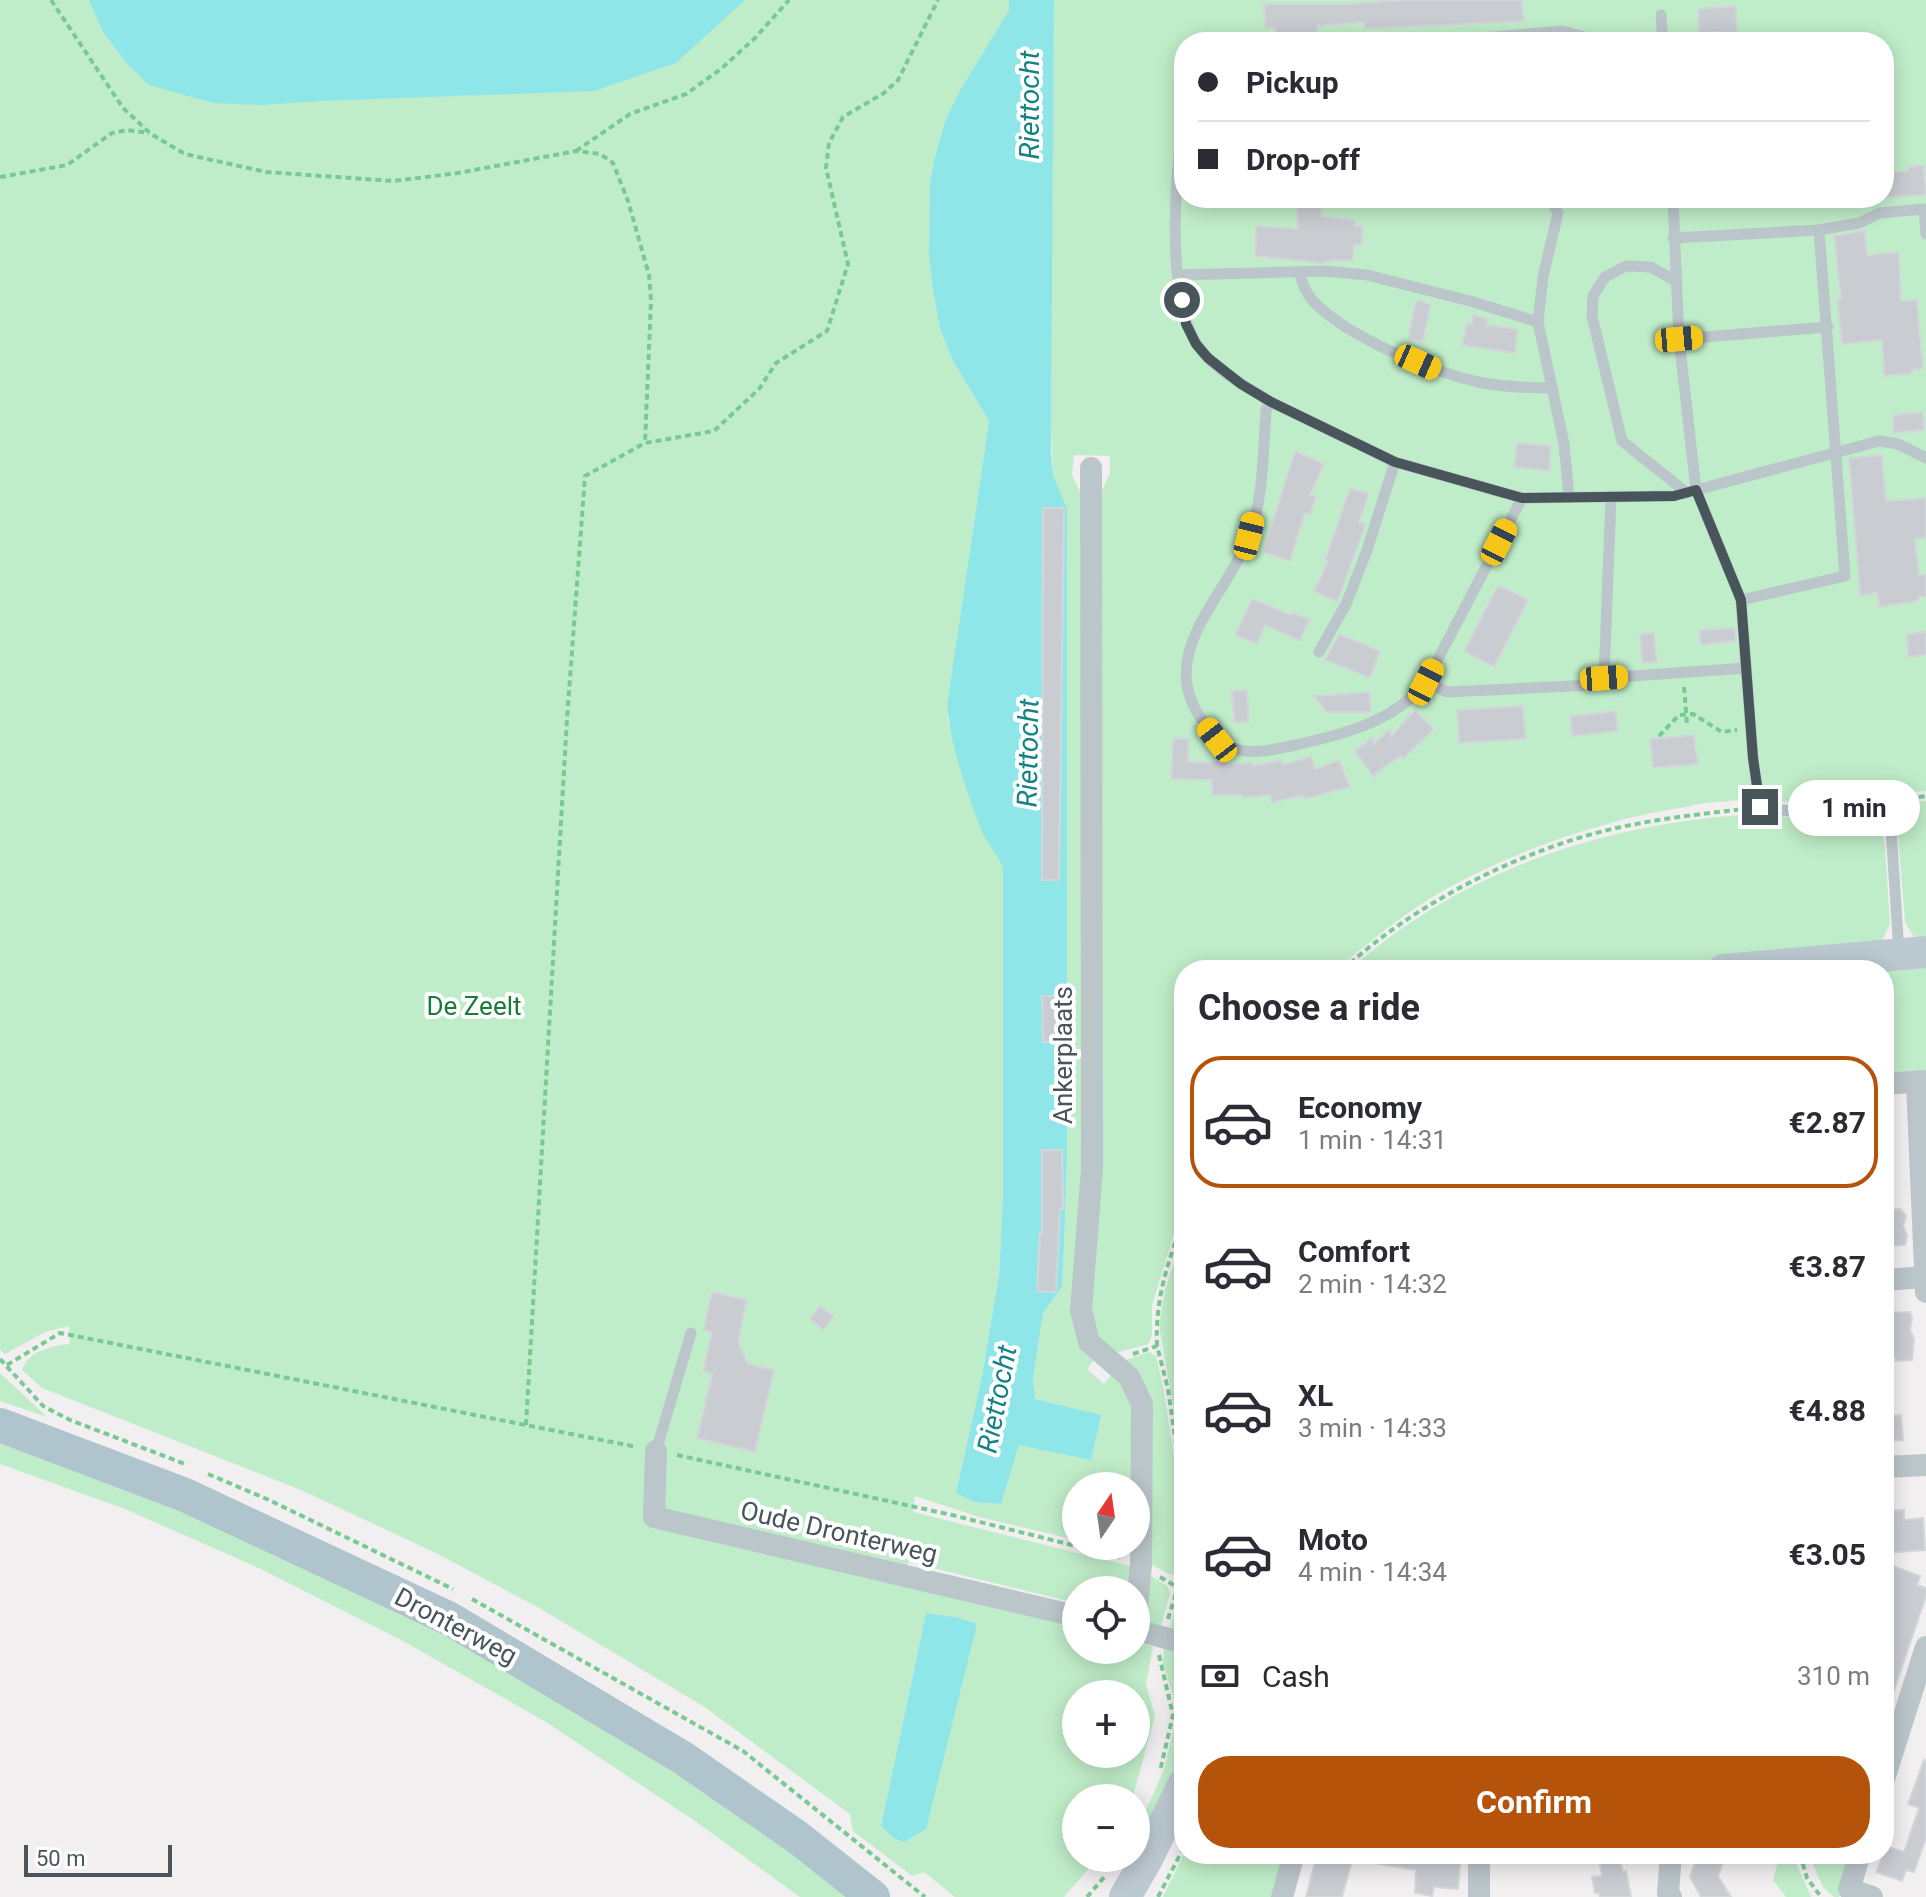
<!DOCTYPE html>
<html lang="en">
<head>
<meta charset="utf-8">
<style>
	:root { --surface:#fff; --page:#f2f2f3; --text:#2b2b33; --muted:#7c7c81; --line:#e1e1e2; --accent:#b45309 }
	body { margin:0; font-family:Roboto,sans-serif; background:var(--page); color:var(--text); height:100vh; display:flex; flex-direction:column; font-size:30px; white-space:nowrap }
	* { box-sizing:border-box; margin:0 }
	p { font-size:26px; color:var(--muted) }
	.icon { flex:none; width:44px; height:44px; fill:none; stroke:currentColor; stroke-width:2; stroke-linecap:round; stroke-linejoin:round }
	.map { position:relative; flex:1; overflow:hidden }
	.sheet { position:absolute; left:1174px; top:960px; width:720px; height:904px; display:flex; flex-direction:column; background:var(--surface); border-radius:32px; box-shadow:0 4px 20px #0003 }
	.sheet>* { flex:none }
	.top-card { position:absolute; left:1174px; top:32px; width:720px; height:176px; border-radius:32px; box-shadow:0 4px 20px #0003; display:grid; align-content:center; height:176px; padding:0 24px; background:var(--surface) }
	.needle { width:52px; rotate:13deg }
	.tools { position:absolute; left:1062px; top:1472px; display:grid; gap:16px }
	.tools a { display:grid; place-items:center; width:88px; height:88px; border-radius:50%; background:var(--surface); box-shadow:0 4px 20px #0003; font-size:40px }
	.scale { position:absolute; left:24px; bottom:20px; width:148px; box-sizing:border-box; padding-left:8px; border:4px solid #48565c; border-top:0; font-size:22px; line-height:28px; white-space:nowrap; color:#48565c; -webkit-text-stroke:6px #fff; paint-order:stroke }
	.end { position:absolute; width:36px; height:36px; margin:-18px; border:10px solid #48565c; background:#fff; box-shadow:0 0 0 4px #fff }
	.from { border-radius:50% }
	.bubble { position:absolute; height:56px; border-radius:28px; background:var(--surface); box-shadow:0 4px 20px #0003; font-size:26px; font-weight:700; line-height:56px; text-align:center }
	.car { position:absolute; width:24px; height:48px; margin:-24px -12px; border-radius:10px; box-shadow:0 0 6px 2px #0007; background:linear-gradient(#f5c518 24%,#345 0 40%,#f5c518 0 76%,#345 0 86%,#f5c518 0) }
	.top-card b { display:flex; align-items:center; gap:28px; height:76px; font-size:30px }
	.top-card b+b { border-top:2px solid var(--line) }
	.top-card i { width:20px; height:20px; background:var(--text) }
	ul { padding:0; list-style:none }
	li { display:flex; align-items:center; gap:24px; height:132px; margin:0 16px 12px; padding:0 8px; border:4px solid transparent; border-radius:32px }
	li div { flex:1 }
	li b { display:block; font-size:30px }
	li em { font-style:normal; font-weight:700 }
	li.active { border-color:var(--accent) }
	li>.icon { width:72px; height:72px; stroke-width:1.5 }
	h2 { padding:0 24px; font-size:36px; line-height:96px }
	.pay { display:flex; align-items:center; gap:20px; height:88px; padding:0 24px; font-size:30px }
	.pay p { margin-inline-start:auto }
	.cta { display:flex; gap:16px; margin-top:auto; padding:16px 24px }
	.cta a { flex:1; height:92px; border-radius:32px; background:var(--accent); color:#fff; font-size:32px; font-weight:700; line-height:92px; text-align:center }
	.map>svg:first-child { display:block }
	.green { fill:#c0edc9; fill-rule:evenodd }
	.water { fill:#8fe6e8 }
	.building { fill:#c9cdd1; stroke:#d3d7da; stroke-width:2 }
	.lines { fill:none; stroke-linecap:round; stroke-linejoin:round }
	.path { stroke:#79c993; stroke-width:4; stroke-dasharray:6 4; stroke-linecap:butt }
	.lane { stroke:#bbc6cb; stroke-width:11 }
	.street { stroke:#bbc6cb; stroke-width:22 }
	.secondary { stroke:#bcc9d0; stroke-width:32 }
	.primary { stroke:#b0c4cd; stroke-width:34 }
	.route { stroke:#48565c; stroke-width:10 }
	.labels { text-anchor:middle; dominant-baseline:central; stroke-width:8; stroke-linejoin:round; paint-order:stroke }
	.park-label { font-size:26px; fill:#1c7a39; stroke:#fff }
	.street-label { font-size:26px; fill:#48565c; stroke:#fff }
	.water-label { font-size:28px; font-style:italic; fill:#138386; stroke:#fff }
</style>
</head>
<body>
<div class="map">
<svg width="1926" height="1897" viewBox="0 0 1926 1897">
	<rect width="100%" height="100%" fill="#f2eff0"/>
	<g class="green">
		<path d="M0,0H1009V10L945,121L933,164L930,184L929,253L932,284L940,329L953,361L989,421L947,705L948,722L1003,868V1196L999,1275L982,1376L956,1493L974,1502L1000,1504L1019,1445L1100,1415L1034,1399L1033,1380L1043,1313L1062,1287L1064,1246L1067,1160V509L1053,475L1051,426L1054,0H1926V791L1782,802C1769,795 1709,803 1691,805L1693,806C1609,817 1513,851 1439,893C1402,915 1369,942 1336,970H1184V1201L1152,1305V1336L1148,1344L1119,1352L1108,1350L1089,1321L1100,495L1110,473V456L1074,455L1072,475L1085,502L1084,1169L1079,1278L1096,1357L1087,1369L1104,1384L1114,1371L1135,1404L1136,1486H1076V1540L979,1517L915,1496L913,1512L1134,1567V1590H1076V1603L908,1562L906,1586L1076,1627V1650H1136V1641L1153,1647L1146,1684L1155,1716L1133,1796L1076,1798V1858H1098L1064,1897H955L924,1872L912,1876L853,1831L850,1814L703,1706L541,1609L436,1553L301,1490L42,1388L22,1370C29,1350 52,1346 70,1344L69,1326L45,1332L5,1354L0,1350ZM1184,42H1884V198H1184ZM926,1613L957,1617L977,1625L904,1842L893,1838L881,1826ZM1076,1694H1136V1754H1076Z"/>
		<path d="M1926,801V943L1913,936L1905,922L1897,823L1891,810L1898,803Z"/>
		<path d="M1863,812L1869,813L1880,822L1885,846L1890,924L1882,941L1713,960L1655,970H1350C1454,876 1591,828 1729,816C1742,815 1759,811 1771,814C1778,815 1783,817 1789,817C1814,817 1838,814 1863,812Z"/>
		<path d="M1926,962V1075L1884,1078V970Z"/>
		<path d="M1184,1231V1468L1159,1325L1165,1290Z"/>
		<path d="M1149,1352L1156,1356L1163,1386L1184,1520V1554L1178,1571L1171,1575L1147,1562L1149,1452L1122,1361Z"/>
		<path d="M0,1373L47,1417L0,1401Z"/>
		<path d="M0,1437L322,1567L559,1694L858,1897H800L692,1819L546,1722L403,1641L261,1569L125,1509L0,1464Z"/>
		<path d="M1146,1572L1167,1586L1170,1593L1161,1626L1153,1627L1145,1616Z"/>
		<path d="M1184,1599V1633L1169,1630L1177,1603Z"/>
		<path d="M1164,1644L1184,1650V1754L1168,1792L1147,1827L1137,1831L1164,1769L1175,1724L1174,1699L1163,1663Z"/>
		<path d="M1184,1854H1283L1271,1897H1163Z"/>
		<path d="M1780,1854H1792L1811,1897H1786L1773,1880Z"/>
		<path d="M1808,1854H1853L1839,1897H1834L1823,1887Z"/>
	</g>
	<g class="water">
		<path d="M89,0H745L676,63L594,91L320,101L263,105L213,103L149,85L127,64L102,30Z"/>
		<path d="M1009,0H1054L1051,451L1053,475L1067,508V1160L1064,1246L1062,1287L1043,1313L1033,1380L1035,1399L1101,1415L1091,1460L1019,1445L1001,1504L974,1502L956,1493L982,1376L999,1275L1003,1196V868C998,854 987,844 982,831C967,795 950,742 947,705L989,421L953,361L940,329L932,284L929,253L930,184L933,164L945,121L961,89L1009,10Z"/>
		<path d="M926,1613L957,1617L977,1624L926,1829L904,1842L893,1838L881,1826Z"/>
	</g>
	<g class="building">
		<path d="M1402,0H1522L1524,21L1364,29V22L1317,26L1318,36H1276L1275,27L1265,28L1264,4H1346Z"/>
		<path d="M1736,6L1737,32L1699,33L1698,9Z"/>
		<path d="M1924,165L1926,195L1884,198V172L1908,171V167Z"/>
		<path d="M1296,198H1320L1322,217L1355,220V226L1363,227L1362,245H1354L1353,261L1331,260V262L1319,263L1255,256L1256,226L1298,229Z"/>
		<path d="M1865,230L1867,255L1899,252L1901,301L1917,300L1923,369L1912,370V374L1884,376L1882,340L1842,344L1837,300H1841L1834,236Z"/>
		<path d="M1416,300L1431,304L1423,342L1408,338Z"/>
		<path d="M1473,315L1488,319L1487,325L1518,329L1515,353L1462,345L1467,323L1472,324Z"/>
		<path d="M1923,412L1924,430L1893,433V415Z"/>
		<path d="M1517,443L1551,446L1549,471L1514,467Z"/>
		<path d="M1295,451L1324,464L1310,495L1316,496L1310,515L1305,513L1290,561L1263,552Z"/>
		<path d="M1882,455L1886,501L1926,498V538L1915,539L1919,575L1926,574V597H1918V601L1879,607L1877,593L1860,596L1849,458Z"/>
		<path d="M1350,488L1369,494L1359,522L1366,524L1337,602L1314,591L1328,561L1325,560Z"/>
		<path d="M1043,508H1064L1059,880H1042Z"/>
		<path d="M1498,585L1528,600L1494,667L1464,651Z"/>
		<path d="M1252,599L1291,615L1292,613L1310,619L1300,641L1265,625L1257,644L1235,635Z"/>
		<path d="M1735,628L1736,641L1701,645L1699,630Z"/>
		<path d="M1926,632V655L1908,657L1907,634Z"/>
		<path d="M1654,633L1657,662L1642,663L1640,634Z"/>
		<path d="M1339,634L1380,651L1370,678L1325,660Z"/>
		<path d="M1247,690L1249,722L1234,723L1232,691Z"/>
		<path d="M1370,692L1371,712H1326L1314,696Z"/>
		<path d="M1523,706L1526,739L1459,743L1457,710Z"/>
		<path d="M1415,710L1434,729L1403,759L1400,756L1375,774V779L1355,751L1373,737V745L1390,729L1391,736Z"/>
		<path d="M1616,711L1618,731L1572,736L1570,716Z"/>
		<path d="M1694,735L1698,764L1653,768L1650,739Z"/>
		<path d="M1173,738L1189,739L1188,762H1226V765L1252,762L1253,766L1281,760L1282,765L1311,756L1315,769L1339,760L1350,787L1304,799L1303,795L1271,803L1270,795L1242,798V795H1212V780L1171,779Z"/>
		<path d="M1042,996H1061V1042H1043Z"/>
		<path d="M1042,1150H1062L1063,1209H1060L1056,1292L1037,1291L1040,1233H1042Z"/>
		<path d="M1900,1209L1906,1216L1903,1226L1907,1235L1905,1245L1884,1246V1210Z"/>
		<path d="M712,1292L747,1300L738,1342L748,1364L774,1370L755,1452L697,1438L712,1374L703,1371L712,1332L703,1330Z"/>
		<path d="M820,1306L834,1316L823,1330L810,1319Z"/>
		<path d="M1910,1312L1912,1318L1910,1330L1914,1339L1912,1360L1896,1361V1358H1884V1313Z"/>
		<path d="M1901,1415L1903,1440L1884,1441V1416Z"/>
		<path d="M1904,1510V1520L1923,1518L1925,1550L1885,1553L1884,1511Z"/>
		<path d="M1893,1566L1920,1576L1917,1585L1926,1588V1596L1887,1711H1884V1594Z"/>
		<path d="M1924,1760L1926,1761V1838L1914,1872L1906,1870L1902,1881L1876,1872L1884,1854L1885,1846L1904,1852L1919,1808L1908,1804Z"/>
		<path d="M1317,1854H1354L1342,1897H1306Z"/>
		<path d="M1375,1854H1461L1458,1889L1434,1887L1432,1896L1415,1893L1416,1870L1374,1863Z"/>
		<path d="M1598,1854H1618L1623,1872L1626,1871L1631,1897H1600L1599,1893H1595L1592,1877L1602,1876Z"/>
		<path d="M1698,1854H1726L1718,1876L1731,1897H1701L1690,1877Z"/>
	</g>
	<g class="lines">
		<g class="path">
			<path d="M51,0L123,108L151,134L185,154L266,172L394,181L458,173L576,151L600,154L613,163L628,201L649,275L651,300L645,443"/>
			<path d="M576,151L630,114L686,94L721,69L755,38L789,0"/>
			<path d="M0,177L67,165L112,133L127,130L149,133"/>
			<path d="M1684,687L1687,724"/>
			<path d="M1659,736L1679,715L1693,714L1722,732L1737,730"/>
			<path d="M1889,801L1926,796"/>
			<path d="M1343,970C1417,900 1536,842 1636,824C1672,817 1709,813 1745,809"/>
			<path d="M1157,1346C1155,1297 1168,1263 1184,1217"/>
			<path d="M1133,1354L1157,1346L1168,1389L1184,1498"/>
			<path d="M0,1359L43,1406L70,1420L185,1464"/>
			<path d="M7,1365L60,1333L637,1447"/>
			<path d="M526,1425L567,719L585,476L645,443L714,431L759,389L776,363L827,331L848,264L826,168L829,143L843,117L884,93L898,80L938,0"/>
			<path d="M677,1455L952,1515L1076,1546"/>
			<path d="M208,1474L269,1500L453,1589"/>
			<path d="M1076,1546L1121,1557"/>
			<path d="M1160,1577L1184,1591"/>
			<path d="M472,1599L743,1751L925,1897"/>
			<path d="M1168,1619L1184,1568"/>
			<path d="M1159,1655L1173,1715L1160,1771"/>
			<path d="M1800,1854L1807,1878L1821,1897"/>
			<path d="M1087,1897L1106,1875"/>
			<path d="M1158,1897L1184,1847"/>
		</g>
		<g class="lane">
			<path d="M1661,15L1663,42"/>
			<path d="M1434,42L1563,31L1603,42"/>
			<path d="M1184,121C1174,174 1166,300 1198,346C1215,370 1245,386 1271,402L1266,410C1263,452 1264,497 1249,537C1225,599 1152,656 1205,724C1230,758 1253,754 1291,746C1341,735 1393,723 1426,682L1522,498L1674,496L1879,441L1898,444L1926,458"/>
			<path d="M1549,198L1558,213L1543,277L1538,322L1564,444L1569,496"/>
			<path d="M1673,198L1679,339L1696,490L1741,600L1753,758L1760,807C1770,808 1781,810 1791,811C1825,812 1878,783 1891,828L1899,953"/>
			<path d="M1673,238L1819,230L1859,223L1880,213L1924,209L1926,234"/>
			<path d="M1300,274C1302,284 1306,293 1313,301C1347,337 1430,371 1478,382C1503,387 1527,388 1552,388"/>
			<path d="M1179,275L1325,271L1367,275L1470,301L1538,322"/>
			<path d="M1674,280L1651,267L1626,266L1605,277L1593,296L1592,316L1622,441L1687,493"/>
			<path d="M1679,339L1828,327"/>
			<path d="M1271,402L1395,462L1522,498"/>
			<path d="M1611,498L1604,678L1746,668"/>
			<path d="M1741,600L1845,576L1819,230"/>
			<path d="M1319,652L1347,602L1367,550L1395,462"/>
			<path d="M1426,682L1447,692L1592,685L1604,678"/>
			<path d="M656,1451L691,1333"/>
		</g>
		<g class="street">
			<path d="M1091,468L1092,1169L1081,1310L1089,1342L1129,1377L1142,1404L1141,1564L1136,1619"/>
			<path d="M1917,1082L1926,1292"/>
			<path d="M1884,1084L1926,1081"/>
			<path d="M1884,1280L1926,1277"/>
			<path d="M656,1451L654,1517L1076,1616"/>
			<path d="M1884,1467L1926,1465"/>
			<path d="M1136,1630L1184,1643"/>
			<path d="M1884,1779L1926,1647"/>
			<path d="M1479,1854V1897"/>
			<path d="M1671,1854L1668,1893L1671,1897"/>
			<path d="M1860,1854L1849,1889L1872,1897"/>
			<path d="M1282,1897L1294,1854"/>
		</g>
		<g class="secondary">
			<path d="M1723,970L1926,952"/>
			<path d="M1125,1897L1147,1859L1184,1783"/>
		</g>
		<path class="primary" d="M0,1425L185,1495L450,1619L683,1758L797,1837L873,1897"/>
	</g>
	<g class="lines">
		<path class="route" d="M1182,300L1186,324L1196,344L1208,358L1241,384L1271,402L1395,462L1522,498L1674,496L1696,490L1741,600L1753,758L1760,807"/>
	</g>
	<g class="labels">
		<g class="park-label">
			<text x="474" y="1006">De Zeelt</text>
		</g>
		<g class="street-label">
			<text transform="translate(1063 1055) rotate(-90)">Ankerplaats</text>
			<text transform="translate(839 1532) rotate(13)">Oude Dronterweg</text>
			<text transform="translate(456 1626) rotate(28)">Dronterweg</text>
		</g>
		<g class="water-label">
			<text transform="translate(1029 105) rotate(-90)">Riettocht</text>
			<text transform="translate(1028 753) rotate(-89)">Riettocht</text>
			<text transform="translate(997 1399) rotate(-79)">Riettocht</text>
		</g>
	</g>
</svg>
<div class="tools">
<a><svg class="needle" viewBox="-14 -14 28 28"><path d="M0-13l5 13h-10z" fill="#e53935"/><path d="M0 13l5-13h-10z" fill="#7c7c81"/></svg></a>
<a><svg class="icon" aria-label="locate" viewBox="0 0 24 24"><circle cx="12" cy="12" r="6"/><path d="M12 2v4M12 18v4M2 12h4M18 12h4"/></svg></a>
<a>+</a>
<a>−</a>
</div>
<div class="scale">50 m</div>
<i class="end from" style="left:1182px;top:300px"></i>
<i class="end" style="left:1760px;top:807px"></i>
<div class="bubble" style="left:1788px;top:780px;width:132px">1 min</div>
<i class="car" style="left:1679px;top:339px;rotate:85deg"></i>
<i class="car" style="left:1418px;top:362px;rotate:114deg"></i>
<i class="car" style="left:1249px;top:536px;rotate:14deg"></i>
<i class="car" style="left:1499px;top:542px;rotate:27deg"></i>
<i class="car" style="left:1604px;top:678px;rotate:86deg"></i>
<i class="car" style="left:1426px;top:682px;rotate:27deg"></i>
<i class="car" style="left:1217px;top:740px;rotate:322deg"></i>
<div class="top-card">
<b><i class="from"></i>Pickup</b>
<b><i></i>Drop-off</b>
</div>
<section class="sheet">
<h2>Choose a ride</h2>
<ul>
<li class="active"><svg class="icon" aria-label="car" viewBox="0 0 24 24"><path d="M5 17H2v-5l4-1 3-4h7l3 4 3 1v5h-3M9 17h6M6 11h13"/><circle cx="7" cy="17" r="2"/><circle cx="17" cy="17" r="2"/></svg><div><b>Economy</b><p>1 min · 14:31</p></div><em>€2.87</em></li>
<li><svg class="icon" aria-label="car" viewBox="0 0 24 24"><path d="M5 17H2v-5l4-1 3-4h7l3 4 3 1v5h-3M9 17h6M6 11h13"/><circle cx="7" cy="17" r="2"/><circle cx="17" cy="17" r="2"/></svg><div><b>Comfort</b><p>2 min · 14:32</p></div><em>€3.87</em></li>
<li><svg class="icon" aria-label="car" viewBox="0 0 24 24"><path d="M5 17H2v-5l4-1 3-4h7l3 4 3 1v5h-3M9 17h6M6 11h13"/><circle cx="7" cy="17" r="2"/><circle cx="17" cy="17" r="2"/></svg><div><b>XL</b><p>3 min · 14:33</p></div><em>€4.88</em></li>
<li><svg class="icon" aria-label="car" viewBox="0 0 24 24"><path d="M5 17H2v-5l4-1 3-4h7l3 4 3 1v5h-3M9 17h6M6 11h13"/><circle cx="7" cy="17" r="2"/><circle cx="17" cy="17" r="2"/></svg><div><b>Moto</b><p>4 min · 14:34</p></div><em>€3.05</em></li>
</ul>
<div class="pay"><svg class="icon" aria-label="cash" viewBox="0 0 24 24"><path d="M3 7h18v10H3z"/><circle cx="12" cy="12" r="2"/></svg>Cash<p>310 m</p></div>
<div class="cta"><a>Confirm</a></div>
</section>
</div>
</body>
</html>
